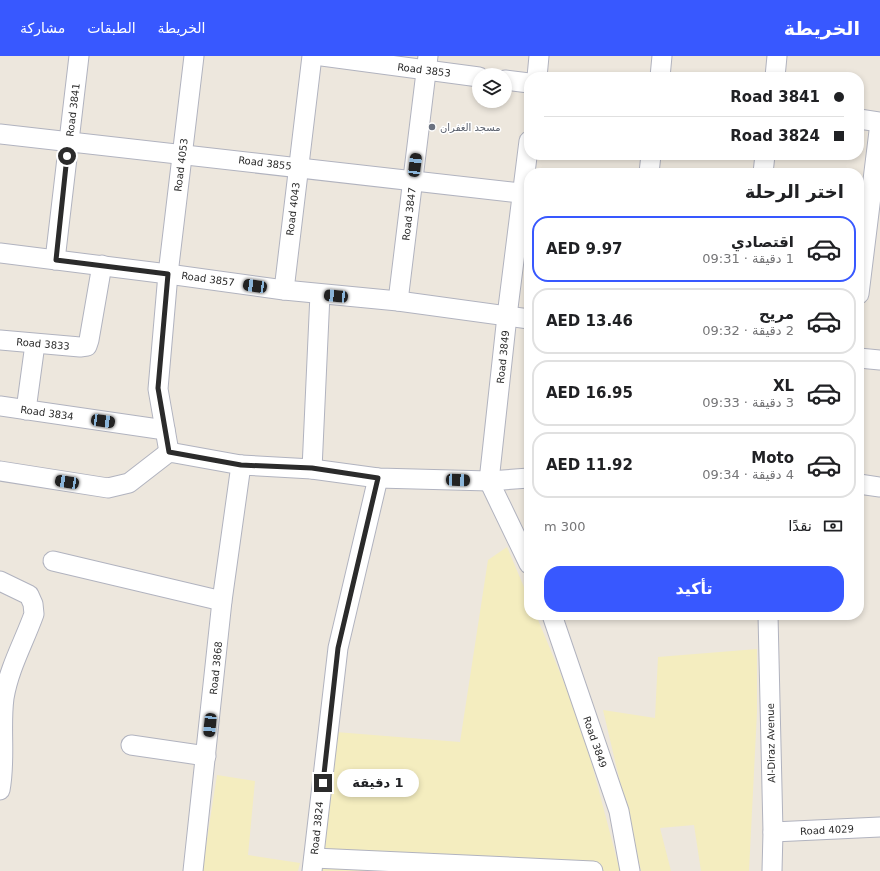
<!DOCTYPE html>
<html lang="ar">
<head>
<meta charset="utf-8">
<style>
	:root { --surface:#fff; --page:#f2f2f2; --text:#202124; --muted:#757577; --line:#e0e0e0; --accent:#3858ff }
	body { margin:0; font-family:"DejaVu Sans",Vazirmatn,sans-serif; background:var(--page); color:var(--text); direction:rtl; height:100vh; display:flex; flex-direction:column; font-size:15px; white-space:nowrap }
	* { box-sizing:border-box; margin:0 }
	p { font-size:13px; color:var(--muted) }
	.icon { flex:none; width:22px; height:22px; fill:none; stroke:currentColor; stroke-width:2; stroke-linecap:round; stroke-linejoin:round }
	.map { position:relative; flex:1; overflow:hidden; direction:ltr }
	.sheet { position:absolute; left:524px; top:112px; width:340px; height:452px; display:flex; flex-direction:column; background:var(--surface); border-radius:16px; box-shadow:0 2px 6px #0003; direction:rtl }
	.sheet>* { flex:none }
	.banner { position:absolute; left:524px; top:16px; width:340px; height:88px; border-radius:16px; box-shadow:0 2px 6px #0003; direction:rtl; display:grid; align-content:center; height:88px; padding:0 20px; background:var(--surface) }
	.tools { position:absolute; left:472px; top:12px; display:grid; gap:8px }
	.tools a { display:grid; place-items:center; width:40px; height:40px; border-radius:50%; background:var(--surface); box-shadow:0 2px 6px #0003; font-size:20px }
	.end { position:absolute; width:18px; height:18px; margin:-9px; border:5px solid #2b2b2b; background:#fff; box-shadow:0 0 0 2px #fff }
	.from { border-radius:50% }
	.bubble { position:absolute; height:28px; border-radius:14px; background:var(--surface); box-shadow:0 2px 6px #0003; font-size:13px; font-weight:700; line-height:28px; text-align:center; direction:rtl }
	.car { position:absolute; width:12px; height:24px; margin:-12px -6px; border-radius:5px; box-shadow:0 0 3px 1px #0007; background:linear-gradient(#222 24%,#8ab4d8 0 40%,#222 0 76%,#8ab4d8 0 86%,#222 0) }
	.banner b { display:flex; align-items:center; gap:14px; height:38px; font-size:15px }
	.banner b+b { border-top:1px solid var(--line) }
	.banner i { width:10px; height:10px; background:var(--text) }
	ul { padding:0; list-style:none }
	li { display:flex; align-items:center; gap:12px; height:66px; margin:0 8px 6px; padding:0 12px; border:2px solid var(--line); border-radius:16px }
	li div { flex:1 }
	li b { display:block; font-size:15px }
	li em { font-style:normal; font-weight:700 }
	li.current { border-color:var(--accent) }
	li>.icon { width:36px; height:36px; stroke-width:1.5 }
	h2 { padding:0 20px; font-size:18px; line-height:48px }
	.pay { display:flex; align-items:center; gap:10px; height:44px; padding:0 20px; font-size:15px }
	.pay p { margin-inline-start:auto }
	.button { display:flex; gap:8px; margin-top:auto; padding:8px 20px }
	.button a { flex:1; height:46px; border-radius:16px; background:var(--accent); color:#fff; font-size:16px; font-weight:700; line-height:46px; text-align:center }
	header { display:flex; align-items:center; gap:24px; box-sizing:border-box; height:56px; padding:0 20px; background:var(--accent); color:#fff }
	header strong { font-size:19px }
	nav { display:flex; gap:22px; margin-inline-start:auto; font-size:14px }
	.map>svg:first-child { display:block }
	.sand { fill:#f4edbf }
	.lines { fill:none; stroke-linecap:round; stroke-linejoin:round }
	.minor-casing { stroke:#b1b3bf; stroke-width:21 }
	.minor { stroke:#fff; stroke-width:19 }
	.route { stroke:#2b2b2b; stroke-width:5 }
	.worship-dot { fill:#6b7280; stroke:#fff; stroke-width:1.5 }
	.labels { text-anchor:middle; dominant-baseline:central; stroke-width:3; stroke-linejoin:round; paint-order:stroke }
	.street-label { font-size:10px; fill:#2b2b2b; stroke:#fff }
	.worship-label { font-size:10px; fill:#5b616d; stroke:#fff; text-anchor:start }
</style>
</head>
<body>
<header>
<strong>الخريطة</strong>
<nav><a>الخريطة</a><a>الطبقات</a><a>مشاركة</a></nav>
</header>
<div class="map">
<svg width="880" height="815" viewBox="0 0 880 815">
	<rect width="100%" height="100%" fill="#ede7dd"/>
	<g class="sand">
		<path d="M507,491L529,543V559H536L581,667L620,815H321L336,676L460,686L488,504Z"/>
		<path d="M757,593V656L749,815H701L694,769L660,772L671,815H641L603,654L655,662L658,601Z"/>
		<path d="M217,719L255,725L248,799L300,807L298,815H202Z"/>
	</g>
	<g class="lines">
		<defs>
			<g id="minor">
				<path d="M322,0L479,21"/>
				<path d="M537,21L539,0"/>
				<path d="M660,21L662,0"/>
				<path d="M775,21L777,0"/>
				<path d="M505,24L529,27"/>
				<path d="M859,63L880,66"/>
				<path d="M0,78L529,138"/>
				<path d="M529,85L507,260L489,425L529,508"/>
				<path d="M649,117L651,99"/>
				<path d="M763,117L765,99"/>
				<path d="M0,197L168,218L284,234L398,245L529,263"/>
				<path d="M55,204L79,0"/>
				<path d="M284,234L312,0"/>
				<path d="M859,238L880,67"/>
				<path d="M398,245L428,0"/>
				<path d="M0,284L80,291L87,290L89,284L102,209"/>
				<path d="M859,302L880,304"/>
				<path d="M0,350L165,374"/>
				<path d="M26,354L35,288"/>
				<path d="M169,396L158,333L168,218L194,0"/>
				<path d="M312,413L320,238"/>
				<path d="M0,415L108,432L129,427L169,396L241,409L312,413L378,422L489,425L529,422"/>
				<path d="M859,428L880,431"/>
				<path d="M53,505L222,545"/>
				<path d="M0,525L29,539L33,548L34,558C24,586 9,612 4,642C0,672 6,703 0,734"/>
				<path d="M552,559L619,755L630,815"/>
				<path d="M768,559L773,776L772,815"/>
				<path d="M131,689L206,700"/>
				<path d="M773,776L880,771"/>
				<path d="M314,802L593,815"/>
				<path d="M193,815L222,545L241,409"/>
				<path d="M312,815L338,592L378,422"/>
			</g>
		</defs>
		<use href="#minor" class="minor-casing"/>
		<use href="#minor" class="minor"/>
	</g>
	<g class="lines">
		<path class="route" d="M67,100L56,204L168,218L158,332L169,396L241,409L312,412L378,422L338,592L323,727"/>
	</g>
	<circle class="worship-dot" cx="432" cy="71" r="4"/>
	<g class="labels">
		<g class="street-label">
			<text transform="translate(424 14) rotate(7)">Road 3853</text>
			<text transform="translate(73 54) rotate(-83)">Road 3841</text>
			<text transform="translate(265 107) rotate(7)">Road 3855</text>
			<text transform="translate(181 109) rotate(-83)">Road 4053</text>
			<text transform="translate(293 153) rotate(-83)">Road 4043</text>
			<text transform="translate(409 158) rotate(-83)">Road 3847</text>
			<text transform="translate(208 223) rotate(8)">Road 3857</text>
			<text transform="translate(43 288) rotate(5)">Road 3833</text>
			<text transform="translate(503 301) rotate(-84)">Road 3849</text>
			<text transform="translate(47 357) rotate(8)">Road 3834</text>
			<text transform="translate(216 612) rotate(-84)">Road 3868</text>
			<text transform="translate(595 686) rotate(71)">Road 3849</text>
			<text transform="translate(771 687) rotate(-91)">Al-Diraz Avenue</text>
			<text transform="translate(317 772) rotate(-84)">Road 3824</text>
			<text transform="translate(827 774) rotate(-3)">Road 4029</text>
		</g>
		<g class="worship-label">
			<text x="440" y="71">مسجد الغفران</text>
		</g>
	</g>
</svg>
<div class="tools">
<a><svg class="icon" aria-label="layers" viewBox="0 0 24 24"><path d="M12 4l9 5-9 5-9-5zM3 14l9 5 9-5"/></svg></a>
</div>
<i class="end from" style="left:67px;top:100px"></i>
<i class="end" style="left:323px;top:727px"></i>
<div class="bubble" style="left:337px;top:713px;width:82px">1 دقيقة</div>
<i class="car" style="left:415px;top:109px;rotate:7deg"></i>
<i class="car" style="left:255px;top:230px;rotate:278deg"></i>
<i class="car" style="left:336px;top:240px;rotate:275deg"></i>
<i class="car" style="left:103px;top:365px;rotate:98deg"></i>
<i class="car" style="left:458px;top:424px;rotate:92deg"></i>
<i class="car" style="left:67px;top:426px;rotate:279deg"></i>
<i class="car" style="left:210px;top:669px;rotate:186deg"></i>
<div class="banner">
<b><i class="from"></i>Road 3841</b>
<b><i></i>Road 3824</b>
</div>
<section class="sheet">
<h2>اختر الرحلة</h2>
<ul>
<li class="current"><svg class="icon" aria-label="car" viewBox="0 0 24 24"><path d="M5 17H2v-5l4-1 3-4h7l3 4 3 1v5h-3M9 17h6M6 11h13"/><circle cx="7" cy="17" r="2"/><circle cx="17" cy="17" r="2"/></svg><div><b>اقتصادي</b><p>1 دقيقة · 09:31</p></div><em>AED 9.97</em></li>
<li><svg class="icon" aria-label="car" viewBox="0 0 24 24"><path d="M5 17H2v-5l4-1 3-4h7l3 4 3 1v5h-3M9 17h6M6 11h13"/><circle cx="7" cy="17" r="2"/><circle cx="17" cy="17" r="2"/></svg><div><b>مريح</b><p>2 دقيقة · 09:32</p></div><em>AED 13.46</em></li>
<li><svg class="icon" aria-label="car" viewBox="0 0 24 24"><path d="M5 17H2v-5l4-1 3-4h7l3 4 3 1v5h-3M9 17h6M6 11h13"/><circle cx="7" cy="17" r="2"/><circle cx="17" cy="17" r="2"/></svg><div><b>XL</b><p>3 دقيقة · 09:33</p></div><em>AED 16.95</em></li>
<li><svg class="icon" aria-label="car" viewBox="0 0 24 24"><path d="M5 17H2v-5l4-1 3-4h7l3 4 3 1v5h-3M9 17h6M6 11h13"/><circle cx="7" cy="17" r="2"/><circle cx="17" cy="17" r="2"/></svg><div><b>Moto</b><p>4 دقيقة · 09:34</p></div><em>AED 11.92</em></li>
</ul>
<div class="pay"><svg class="icon" aria-label="cash" viewBox="0 0 24 24"><path d="M3 7h18v10H3z"/><circle cx="12" cy="12" r="2"/></svg>نقدًا<p>300 m</p></div>
<div class="button"><a>تأكيد</a></div>
</section>
</div>
</body>
</html>
